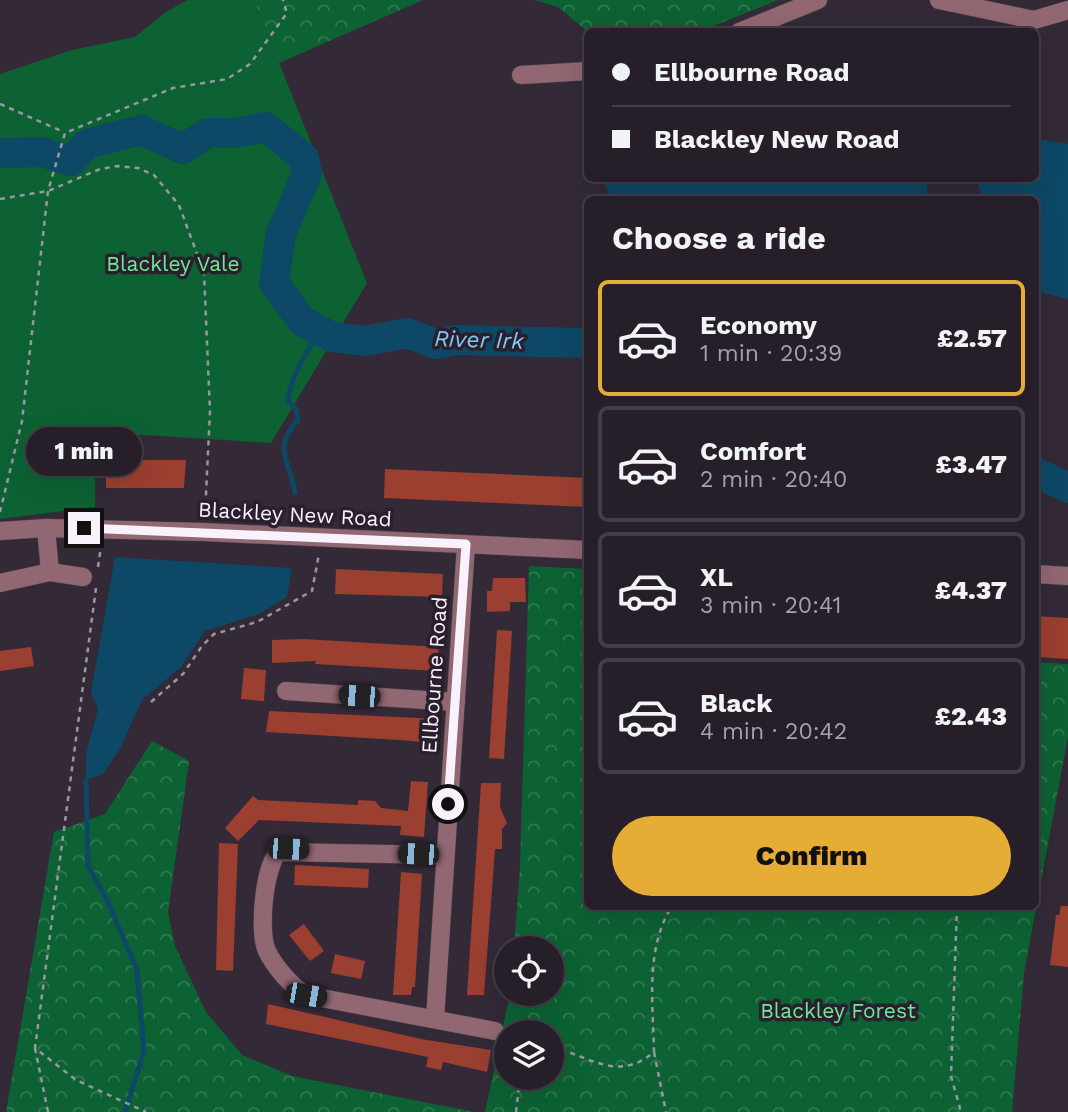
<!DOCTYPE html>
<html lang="en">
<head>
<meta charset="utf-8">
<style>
	:root { --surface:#261f29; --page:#2e2731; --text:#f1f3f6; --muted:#a4a2a8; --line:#423d46; --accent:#e5ad35 }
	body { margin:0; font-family:"Work Sans",sans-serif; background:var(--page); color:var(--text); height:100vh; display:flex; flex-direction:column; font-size:26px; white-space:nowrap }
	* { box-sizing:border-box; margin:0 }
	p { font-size:23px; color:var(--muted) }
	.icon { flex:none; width:38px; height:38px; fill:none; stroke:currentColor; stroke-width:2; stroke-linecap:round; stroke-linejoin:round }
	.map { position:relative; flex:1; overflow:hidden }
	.sheet { position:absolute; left:584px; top:196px; width:455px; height:714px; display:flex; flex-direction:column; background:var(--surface); border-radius:10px; box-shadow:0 7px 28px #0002,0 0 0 2px var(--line) }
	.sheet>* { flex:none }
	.banner { position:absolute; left:584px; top:28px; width:455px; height:154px; border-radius:10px; box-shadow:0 7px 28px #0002,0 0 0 2px var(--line); display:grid; align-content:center; height:154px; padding:0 28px; background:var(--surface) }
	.fabs { position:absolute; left:494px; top:936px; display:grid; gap:14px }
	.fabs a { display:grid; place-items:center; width:70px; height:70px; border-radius:50%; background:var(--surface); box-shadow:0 7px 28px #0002,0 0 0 2px var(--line); font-size:35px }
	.end { position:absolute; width:32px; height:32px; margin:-16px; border:9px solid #f9f2fc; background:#111; box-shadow:0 0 0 4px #111 }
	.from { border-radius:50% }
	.bubble { position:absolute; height:49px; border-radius:24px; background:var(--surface); box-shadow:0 7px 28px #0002,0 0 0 2px var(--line); font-size:23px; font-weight:800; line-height:49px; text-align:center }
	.car { position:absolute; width:21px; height:42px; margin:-21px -10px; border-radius:9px; box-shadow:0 0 5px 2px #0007; background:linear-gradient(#222 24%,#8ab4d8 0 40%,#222 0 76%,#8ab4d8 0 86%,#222 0) }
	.banner b { display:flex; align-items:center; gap:24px; height:66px; font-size:26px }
	.banner b+b { border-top:2px solid var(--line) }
	.banner i { width:18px; height:18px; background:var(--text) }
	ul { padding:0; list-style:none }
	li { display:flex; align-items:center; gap:21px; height:116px; margin:0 14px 10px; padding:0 14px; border:4px solid var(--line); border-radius:10px }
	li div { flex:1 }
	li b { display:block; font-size:26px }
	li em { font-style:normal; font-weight:800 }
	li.active { border-color:var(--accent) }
	li>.icon { width:63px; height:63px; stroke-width:1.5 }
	h2 { padding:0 28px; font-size:32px; line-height:84px }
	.cta { display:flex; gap:14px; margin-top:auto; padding:14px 28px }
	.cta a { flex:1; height:80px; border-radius:42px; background:var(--accent); color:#111; font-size:28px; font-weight:800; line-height:80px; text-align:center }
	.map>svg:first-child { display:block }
	.forest { fill:url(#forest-crowns); fill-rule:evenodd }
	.park { fill:#0c6233 }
	.water { fill:#0d4866 }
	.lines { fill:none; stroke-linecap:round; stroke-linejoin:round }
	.stream { stroke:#0d4866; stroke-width:5 }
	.river { stroke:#0d4866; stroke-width:30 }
	.building { fill:#9b3f30 }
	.minor-casing { stroke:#4f4553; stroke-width:19 }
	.path { stroke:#9d95a1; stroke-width:2.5; stroke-dasharray:5 5; stroke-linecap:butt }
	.minor { stroke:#916771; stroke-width:18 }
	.route { stroke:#f9f2fc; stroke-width:9 }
	.labels { text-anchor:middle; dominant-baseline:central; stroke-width:7; stroke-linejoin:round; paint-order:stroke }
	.park-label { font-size:21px; fill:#71e899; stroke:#291f2d }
	.street-label { font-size:21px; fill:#f9f2fc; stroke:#291f2d }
	.water-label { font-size:23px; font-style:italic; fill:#82c9f4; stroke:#291f2d }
</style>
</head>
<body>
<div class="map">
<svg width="1068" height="1112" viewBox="0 0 1068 1112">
	<defs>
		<pattern id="forest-crowns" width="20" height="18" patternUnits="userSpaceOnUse" patternTransform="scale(1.75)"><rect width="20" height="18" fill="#0c6233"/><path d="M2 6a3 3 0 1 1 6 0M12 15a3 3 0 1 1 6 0" fill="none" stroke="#307951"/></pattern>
	</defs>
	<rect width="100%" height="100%" fill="#332937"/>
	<g class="forest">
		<path d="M254,0H423L279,63Z"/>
		<path d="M534,0H778L701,31L588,32L558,7Z"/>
		<path d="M529,566L588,569V906H1036V662L1068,664V736L1024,973L1012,1112H485L510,994H551V948H514L520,867ZM506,1032H551V1078H506Z"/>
		<path d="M152,741L189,761L168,912L175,946L206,1012L242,1055L292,1076L474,1112H6L54,832L105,814Z"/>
	</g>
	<path class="park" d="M188,0H254L367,283L271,443L95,432V507L0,519V74L72,50L135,37L166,12Z"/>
	<g class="water">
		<path d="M1036,139L1068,144V299L1036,291V200L982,199L977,179L1036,178Z"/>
		<path d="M926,179L928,199H612L602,179Z"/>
		<path d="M115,557L292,568L287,597L259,614L205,631L181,667L142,700L120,749L103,774L86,780V754L98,709L91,692Z"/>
	</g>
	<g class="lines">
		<g class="stream">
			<path d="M295,492C289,460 272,447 298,420L296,409L288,401C289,380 308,349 320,331"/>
			<path d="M86,780L88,866L107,900L137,970L144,1051L125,1112"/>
		</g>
		<g class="river">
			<path d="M0,153L42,152L71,161L87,144L141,130L183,149L207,133H234L266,127L304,158L307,174L281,233L274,283L302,321L332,337L365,341L407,333L436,344L457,340L588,343"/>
			<path d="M1036,472L1068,488"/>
		</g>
	</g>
	<g class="building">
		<path d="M106,460H186L184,488H106Z"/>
		<path d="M385,469L588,478V507L384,498Z"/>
		<path d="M336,569L443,574L442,597L335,594Z"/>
		<path d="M493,578H525L526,602H510V611L487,612V591H492Z"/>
		<path d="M1036,616L1068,618V659L1036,657Z"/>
		<path d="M497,630L512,631L504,759L489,758Z"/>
		<path d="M303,639L439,647L437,671L315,664L316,661L272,663V640Z"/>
		<path d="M31,647L34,666L0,671V651Z"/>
		<path d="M244,668L266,670L264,701L241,699Z"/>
		<path d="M269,711L440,719L438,749L423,748V742L399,740L266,732Z"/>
		<path d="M411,781L428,782L424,837L400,835L401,826L259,820L238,841L225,828L253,796L258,800L358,805V800L375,801L381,808L408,811Z"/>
		<path d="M481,783H501L500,807L507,823L502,829V849H495L484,995H467Z"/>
		<path d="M219,843L238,844L233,971L216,970Z"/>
		<path d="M295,865L369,869L368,888L294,885Z"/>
		<path d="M401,872L422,874L415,987H412L411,995H393Z"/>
		<path d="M1061,906H1068V967L1050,965L1056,915H1059Z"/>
		<path d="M304,924L324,951L310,961L289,935Z"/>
		<path d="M335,954L365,961L361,979L331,973Z"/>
		<path d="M268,1004L421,1039L491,1050L487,1072L443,1062L441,1070L426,1067L428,1057L266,1024Z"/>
	</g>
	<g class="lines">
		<defs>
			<g id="minor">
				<path d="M939,0L1034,20L1068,10"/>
				<path d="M739,32L818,0"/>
				<path d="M521,75L588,71"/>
				<path d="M0,531L46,528L204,532L588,550"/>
				<path d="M50,572L83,577"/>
				<path d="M1036,574L1068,576"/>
				<path d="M0,583L50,572L46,528"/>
				<path d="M286,691L456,702"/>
				<path d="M444,855L279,852C264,865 258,933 267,951C274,966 292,987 306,995L495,1031"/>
				<path d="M435,1019L466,544"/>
			</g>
		</defs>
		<use href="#minor" class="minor-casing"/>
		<g class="path">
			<path d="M0,104L64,132"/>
			<path d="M0,199L48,191L100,169L118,166L138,168L154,175L179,205L204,273L210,411L205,515"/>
			<path d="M0,512L22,421L48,191L65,133L173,88L227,79L250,64L287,13L283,0"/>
			<path d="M98,567L101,546"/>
			<path d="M96,588L35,1048L76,1080L146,1112"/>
			<path d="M151,702L183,674L202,646L214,634L257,622L312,591L319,554"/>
			<path d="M957,906L951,1076L961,1112"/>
			<path d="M551,1047C591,1056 617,1083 654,1052L666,1112"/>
			<path d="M35,1048L48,1112"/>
			<path d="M654,1052C653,1005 645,948 672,906"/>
			<path d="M516,1112L520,1078"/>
		</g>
		<use href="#minor" class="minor"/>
	</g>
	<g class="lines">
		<path class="route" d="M84,528L466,544L448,804"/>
	</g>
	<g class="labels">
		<g class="park-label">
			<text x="173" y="263">Blackley Vale</text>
			<text x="838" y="1010">Blackley Forest</text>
		</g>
		<g class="street-label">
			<text transform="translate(295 514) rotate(3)">Blackley New Road</text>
			<text transform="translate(434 675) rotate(-86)">Ellbourne Road</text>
		</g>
		<g class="water-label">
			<text transform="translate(479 340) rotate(2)">River Irk</text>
		</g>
	</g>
</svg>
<div class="fabs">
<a><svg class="icon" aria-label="locate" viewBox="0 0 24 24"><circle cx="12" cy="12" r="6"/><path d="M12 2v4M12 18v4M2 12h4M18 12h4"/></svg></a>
<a><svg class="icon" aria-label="layers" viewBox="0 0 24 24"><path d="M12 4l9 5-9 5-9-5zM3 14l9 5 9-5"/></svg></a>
</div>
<i class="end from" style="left:448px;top:804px"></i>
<i class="end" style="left:84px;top:528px"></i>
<div class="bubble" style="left:26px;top:427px;width:116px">1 min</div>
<i class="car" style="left:359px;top:696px;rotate:274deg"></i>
<i class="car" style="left:288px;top:849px;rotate:92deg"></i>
<i class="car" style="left:418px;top:854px;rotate:272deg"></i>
<i class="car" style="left:306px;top:995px;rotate:100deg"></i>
<div class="banner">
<b><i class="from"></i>Ellbourne Road</b>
<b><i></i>Blackley New Road</b>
</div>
<section class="sheet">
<h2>Choose a ride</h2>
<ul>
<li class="active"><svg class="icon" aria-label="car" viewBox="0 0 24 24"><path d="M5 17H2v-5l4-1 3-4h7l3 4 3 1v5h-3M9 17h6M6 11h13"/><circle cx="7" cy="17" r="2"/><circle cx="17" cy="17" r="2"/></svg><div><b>Economy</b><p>1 min · 20:39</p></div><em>£2.57</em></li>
<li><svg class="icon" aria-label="car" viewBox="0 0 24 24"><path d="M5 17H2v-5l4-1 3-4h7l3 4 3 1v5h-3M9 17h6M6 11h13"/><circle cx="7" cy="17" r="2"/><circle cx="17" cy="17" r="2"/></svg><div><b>Comfort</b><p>2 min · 20:40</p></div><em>£3.47</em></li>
<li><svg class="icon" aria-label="car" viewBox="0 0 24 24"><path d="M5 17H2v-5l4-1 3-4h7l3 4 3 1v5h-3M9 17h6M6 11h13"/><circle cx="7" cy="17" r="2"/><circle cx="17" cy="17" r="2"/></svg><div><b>XL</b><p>3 min · 20:41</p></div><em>£4.37</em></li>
<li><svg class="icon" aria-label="car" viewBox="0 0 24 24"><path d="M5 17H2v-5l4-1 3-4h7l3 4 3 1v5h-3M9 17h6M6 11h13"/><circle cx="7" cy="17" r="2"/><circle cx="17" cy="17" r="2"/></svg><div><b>Black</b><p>4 min · 20:42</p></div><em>£2.43</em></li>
</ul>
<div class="cta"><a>Confirm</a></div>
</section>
</div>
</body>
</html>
